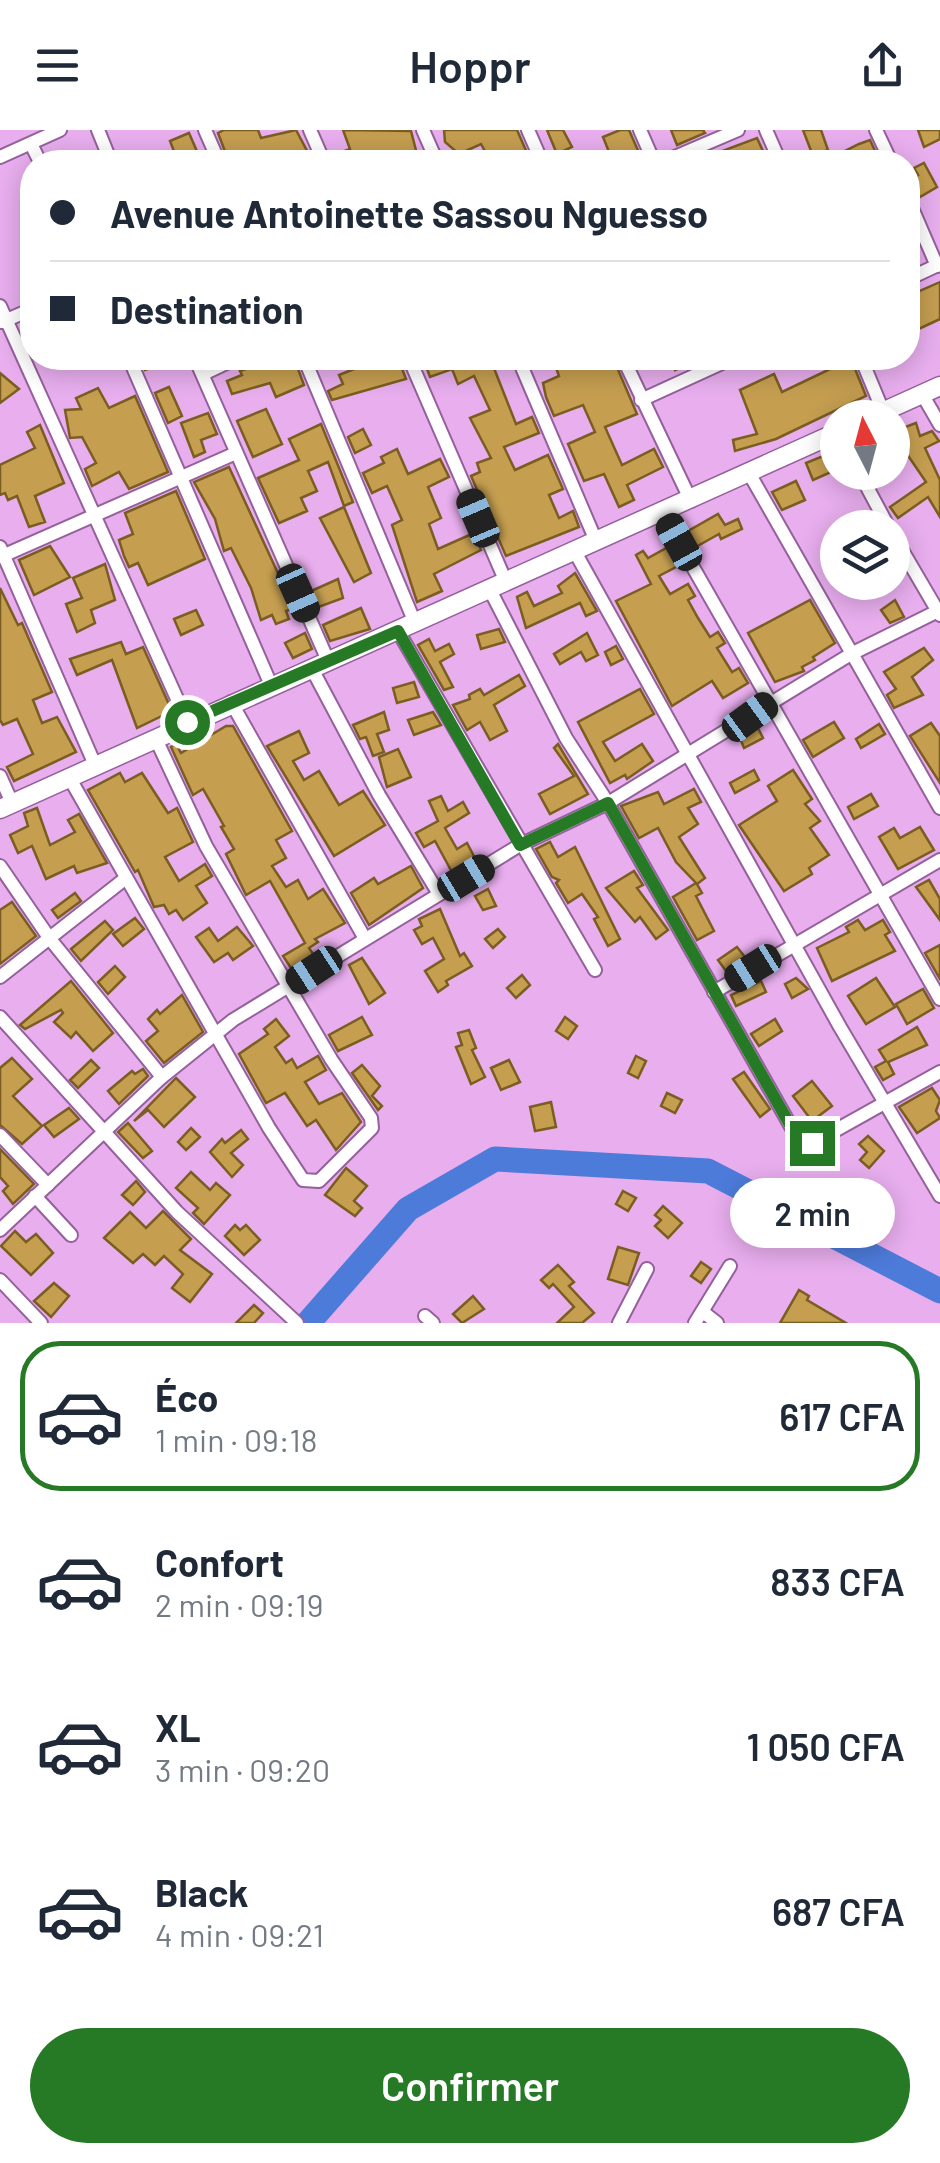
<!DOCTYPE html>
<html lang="fr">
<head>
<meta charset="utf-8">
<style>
	:root { --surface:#fff; --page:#f6f6f7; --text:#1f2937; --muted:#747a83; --line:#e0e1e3; --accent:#267a26 }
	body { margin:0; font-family:Barlow,sans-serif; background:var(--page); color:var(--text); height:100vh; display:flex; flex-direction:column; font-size:38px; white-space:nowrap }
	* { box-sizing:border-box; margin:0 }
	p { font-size:32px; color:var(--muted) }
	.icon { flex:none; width:55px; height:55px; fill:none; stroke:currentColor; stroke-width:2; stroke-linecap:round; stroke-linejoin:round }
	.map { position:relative; height:1193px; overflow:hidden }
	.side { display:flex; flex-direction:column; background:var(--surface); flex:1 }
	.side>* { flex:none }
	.guide { position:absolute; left:20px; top:20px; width:900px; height:220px; border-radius:40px; box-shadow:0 5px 25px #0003; display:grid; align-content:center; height:220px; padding:0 30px; background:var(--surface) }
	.needle { width:65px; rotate:354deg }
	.buttons { position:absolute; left:820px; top:270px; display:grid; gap:20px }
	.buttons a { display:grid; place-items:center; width:90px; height:90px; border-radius:50%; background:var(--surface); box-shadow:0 5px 25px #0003; font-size:50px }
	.end { position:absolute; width:45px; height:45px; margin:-22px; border:12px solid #267a26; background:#fff; box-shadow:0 0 0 5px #fff }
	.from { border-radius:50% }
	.bubble { position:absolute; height:70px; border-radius:35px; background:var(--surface); box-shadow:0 5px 25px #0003; font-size:32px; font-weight:600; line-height:70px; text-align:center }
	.car { position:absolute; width:30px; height:60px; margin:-30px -15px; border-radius:12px; box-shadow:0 0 8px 2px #0007; background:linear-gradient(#222 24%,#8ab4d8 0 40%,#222 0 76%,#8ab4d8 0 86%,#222 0) }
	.guide b { display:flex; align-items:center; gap:35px; height:95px; font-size:38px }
	.guide b+b { border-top:2px solid var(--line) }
	.guide i { width:25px; height:25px; background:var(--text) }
	ul { padding:18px 0 0; list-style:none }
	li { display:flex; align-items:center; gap:30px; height:150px; margin:0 20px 15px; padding:0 10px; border:5px solid transparent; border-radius:40px }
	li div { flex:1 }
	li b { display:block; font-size:38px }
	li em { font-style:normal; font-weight:600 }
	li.active { border-color:var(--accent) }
	li>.icon { width:90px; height:90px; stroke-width:1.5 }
	.primary-button { display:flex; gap:20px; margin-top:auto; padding:20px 30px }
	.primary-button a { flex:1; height:115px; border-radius:60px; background:var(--accent); color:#fff; font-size:40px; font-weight:600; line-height:115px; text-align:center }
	header { display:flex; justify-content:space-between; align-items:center; height:130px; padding:0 30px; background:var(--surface); font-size:45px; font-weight:600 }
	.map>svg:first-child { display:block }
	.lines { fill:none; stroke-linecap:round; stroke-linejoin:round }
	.river { stroke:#4d7bd9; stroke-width:25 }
	.building { fill:#c59e50; stroke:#7a5d20; stroke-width:2.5 }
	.street-casing { stroke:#95609b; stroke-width:16 }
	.secondary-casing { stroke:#95609b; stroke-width:21 }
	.street { stroke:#fff; stroke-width:12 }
	.secondary { stroke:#fff; stroke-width:18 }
	.route { stroke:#267a26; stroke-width:12 }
</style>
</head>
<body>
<header><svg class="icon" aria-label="menu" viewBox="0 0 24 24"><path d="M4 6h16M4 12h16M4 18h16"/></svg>Hoppr<svg class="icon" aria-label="share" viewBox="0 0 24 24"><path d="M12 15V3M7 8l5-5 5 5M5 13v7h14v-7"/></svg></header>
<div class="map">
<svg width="940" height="1193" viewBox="0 0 940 1193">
	<rect width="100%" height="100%" fill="#e8aeee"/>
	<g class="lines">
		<path class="river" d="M308,1193L408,1079L495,1029L708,1041L940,1161"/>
	</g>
	<g class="building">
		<path d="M224,0H258L261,8L296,0L313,32H229L218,3Z"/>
		<path d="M343,0L411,1L419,32H343L339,23L350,19Z"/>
		<path d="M444,0H517L531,32H491L481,14L459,24L445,12Z"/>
		<path d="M547,0H563L572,17L557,24Z"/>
		<path d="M620,0H629L643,32H613L603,7Z"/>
		<path d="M671,0H703L705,3L677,15Z"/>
		<path d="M803,0H821L828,20L813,26Z"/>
		<path d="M918,0H940V9L924,17Z"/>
		<path d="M189,3L199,26L178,32L170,11Z"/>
		<path d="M757,8L768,32H705L722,21Z"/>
		<path d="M870,10L880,32H823L859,14Z"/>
		<path d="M924,33L937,57L920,67L910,50L918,45L914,38Z"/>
		<path d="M940,152V189L908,204V166Z"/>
		<path d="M147,228H177V229L145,240L141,230Z"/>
		<path d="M280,228H294L304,255L276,267L270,253L232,264L227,251L242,245L240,241Z"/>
		<path d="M360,228H398L406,249L332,270L328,261L343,254L339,245L364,235Z"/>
		<path d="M423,228H490L516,294L532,287L539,303L504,317L515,340L548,325L563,359L549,365L559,388L573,381L579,397L506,426L471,346L480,342L477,333L491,328L470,288L490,280L474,246L458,254L452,239L430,247Z"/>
		<path d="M574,228H613L637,284L605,297L622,335L654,319L663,337L627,355L634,370L619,377L604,344L584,351L568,314L595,302L583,275L554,286L546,267L543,253L559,246L555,235Z"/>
		<path d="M670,228H704L675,240Z"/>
		<path d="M851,229L866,266L776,309L735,321L733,310L757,304L740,260L774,244L782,262Z"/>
		<path d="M0,243L19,259L0,273Z"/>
		<path d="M169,257L182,286L168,293L155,263Z"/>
		<path d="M98,258L109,278L135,266L168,342L129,359L119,342L92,356L85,339L96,333L82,307L70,308L65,280L81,279L76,268Z"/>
		<path d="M266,279L282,314L253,327L237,291Z"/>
		<path d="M208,283L217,304L201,310L205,322L194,327L181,293Z"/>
		<path d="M916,293L920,306L932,301L939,311L925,318L940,350V387L928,367L898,388L890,377L926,352L892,302Z"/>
		<path d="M321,294L353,372L344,376L328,332L308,341L317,361L301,368L307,381L279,393L258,348L299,330L289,309Z"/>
		<path d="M40,295L64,353L35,366L45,392L29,397L17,366L8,370L5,363L0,365V335L35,318L27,302Z"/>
		<path d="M363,299L371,315L355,323L348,307Z"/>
		<path d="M397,319L408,344L440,329L449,347L428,357L441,388L429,394L438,419L474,403L481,420L434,444L442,461L417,472L392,395L402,390L387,356L372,363L363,343L384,333L381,327Z"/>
		<path d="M838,320V339L813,350L806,333Z"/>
		<path d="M229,337L294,478L286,481L289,489L276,494L272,485L261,490L251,458L231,418L224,421L215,389L194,352Z"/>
		<path d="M796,351L805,370L782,380L772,362Z"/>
		<path d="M176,361L205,429L148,455L138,433L129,437L124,426L119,410L133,404L125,383Z"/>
		<path d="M344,377L371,443L354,452L320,388Z"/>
		<path d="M718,384L725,395L738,389L742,399L721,409L719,404L694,418L688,401Z"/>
		<path d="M50,416L70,447L34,465L19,430Z"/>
		<path d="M670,416L680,435L659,446L670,464L688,454L695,466L688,470L698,488L710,507L718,502L725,513L717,518L732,542L739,538L748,553L723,568L712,551L672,576L616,471L651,454L636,425L643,421L648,428Z"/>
		<path d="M105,434L115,470L91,480L95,493L77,502L66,474L82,468L73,448Z"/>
		<path d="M575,443L597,481L586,486L580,473L526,498L517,467L527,462L534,476L562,463L558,456Z"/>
		<path d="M338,449L343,468L316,478L309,462Z"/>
		<path d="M852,452H884L861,467Z"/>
		<path d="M0,458L18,495L22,493L52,562L33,570L42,593L57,587L76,622L14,651L7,637L33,624L17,589L3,595L0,590Z"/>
		<path d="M810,470L835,513L813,527L815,530L802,537L804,541L775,552L748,503Z"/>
		<path d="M895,470L904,487L890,493L881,480Z"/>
		<path d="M361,478L370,499L330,511L323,495Z"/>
		<path d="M196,480L203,495L181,505L174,489Z"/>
		<path d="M499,499L505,512L481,519L477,505Z"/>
		<path d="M305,503L312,519L293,528L285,513Z"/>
		<path d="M587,503L598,525L586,531L581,522L560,534L554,524Z"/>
		<path d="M429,509L435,521L449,514L454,524L440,532L453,557L444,560L418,515Z"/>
		<path d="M121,512L126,524L143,517L172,581L137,598L112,530L77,545L70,529Z"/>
		<path d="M616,516L623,529L611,535L605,522Z"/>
		<path d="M924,518L933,530L912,547L923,565L894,578L887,565L896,559L884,542Z"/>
		<path d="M519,545L525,556L494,575L507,601L490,610L480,592L467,600L453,575L470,569L469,565L480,559L484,565Z"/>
		<path d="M414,552L419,567L397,573L393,558Z"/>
		<path d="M640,559L654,584L603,612L615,631L642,614L653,631L627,649L625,645L610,653L578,592Z"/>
		<path d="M384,582L389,600L377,604L384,622L373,626L366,607L360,609L353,595Z"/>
		<path d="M433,582L441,595L414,605L408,590Z"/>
		<path d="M834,592L844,608L813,627L803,610Z"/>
		<path d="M931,593L940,606V653L910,606Z"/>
		<path d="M879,594L885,604L861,618L856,609Z"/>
		<path d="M226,596H233L292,701L276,710L286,728L272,736L286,757L298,750L308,769L323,759L345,793L315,809L318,812L309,818L314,825L291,838L283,826L305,813L270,751L246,765L226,724L234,719L221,697L224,696L203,659L193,665L171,617L176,614L181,623Z"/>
		<path d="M758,598L763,608L744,618L740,608Z"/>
		<path d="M299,601L309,623L293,631L304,650L319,641L339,675L363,661L385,695L334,726L267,616Z"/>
		<path d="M558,614L588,664L550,684L539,664L574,646L554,618Z"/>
		<path d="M398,619L411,647L387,657L379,627Z"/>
		<path d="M754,640L759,650L735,663L730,653Z"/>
		<path d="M793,640L812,669L805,674L820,691L810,698L829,725L809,738L812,744L784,761L739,695L777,671L768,656Z"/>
		<path d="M120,643L125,652L142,643L168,683L177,678L193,712L165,727L179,751L205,734L212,746L196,756L207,773L183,790L176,780L169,784L164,775L154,777L138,740L135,742L88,660Z"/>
		<path d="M694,659L701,672L688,678L698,694L679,707L705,748L697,754L702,763L696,766L714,801L697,810L673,767L696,753L676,732L658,698L639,708L621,676L658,662L664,674Z"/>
		<path d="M871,664L878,676L854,689L848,677Z"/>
		<path d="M441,666L448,681L463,672L469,683L445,698L457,719L467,713L476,730L453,744L435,711L424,717L416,703L438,691L429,671Z"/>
		<path d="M37,678L50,715L75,702L68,690L79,684L107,733L77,743L74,736L46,749L32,716L18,723L10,705L28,696L24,683Z"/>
		<path d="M920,697L934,720L898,739L879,707L894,698L900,708Z"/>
		<path d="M550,712L558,727L575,717L620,809L608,816L594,789L598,787L582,764L568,773L556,753L559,750L552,747L536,719Z"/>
		<path d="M411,736L423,758L369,795L351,763L374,748L378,754Z"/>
		<path d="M634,741L643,755L637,758L668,800L656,809L640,787L635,792L606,758Z"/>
		<path d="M929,750L940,769V790L916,757Z"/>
		<path d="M488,759L496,776L483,780L475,766Z"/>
		<path d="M75,763L81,771L58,788L52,780Z"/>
		<path d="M12,772L36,806L0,834V780Z"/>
		<path d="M440,779L460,826L464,823L472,836L446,851L448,855L438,862L425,841L444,829L433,808L422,814L414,800L422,796L419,789Z"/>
		<path d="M135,788L144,799L123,816L113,804Z"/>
		<path d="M858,790L865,800L883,790L890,802L885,805L895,821L832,851L817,818L849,802L846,797Z"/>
		<path d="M105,791L113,800L81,831L71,819Z"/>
		<path d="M237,797L253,816L233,830L228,823L214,832L196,807L209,798L218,811Z"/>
		<path d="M498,799L505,807L493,818L485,809Z"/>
		<path d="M940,815V849L925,823Z"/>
		<path d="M737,817L745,827L726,841L718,830Z"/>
		<path d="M362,828L385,863L369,874L349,835Z"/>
		<path d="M115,836L125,847L108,864L98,852Z"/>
		<path d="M522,845L530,855L516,868L507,858Z"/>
		<path d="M796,848L808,859L792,868L785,854Z"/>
		<path d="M876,848L895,877L866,894L848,866Z"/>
		<path d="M71,851L113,903L93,921L76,902L71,908L54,892L63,883L61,880L25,899L20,895Z"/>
		<path d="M761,851L766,862L736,876L731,865Z"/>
		<path d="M923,859L934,878L907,894L896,874Z"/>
		<path d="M182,865L203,902L164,933L146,911L158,901L148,889L157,880L160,884Z"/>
		<path d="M362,887L372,905L338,921L329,905Z"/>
		<path d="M565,887L577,896L568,909L556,901Z"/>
		<path d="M276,889L289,906L275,917L286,933L292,929L297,938L318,926L326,940L305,952L319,974L342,963L361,992L336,1020L316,990L307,996L285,963L266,973L239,924L268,904L264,899Z"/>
		<path d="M775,889L782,901L759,916L751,904Z"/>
		<path d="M917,897L927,915L888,932L894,944L883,950L875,937L886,931L879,920Z"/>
		<path d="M469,900L476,918L472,920L485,947L471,954L456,917L462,915L458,903Z"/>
		<path d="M636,926L646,931L638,948L628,943Z"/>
		<path d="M12,928L32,949L13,966L42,996L22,1014L0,995V938Z"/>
		<path d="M91,930L99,938L78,958L70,950Z"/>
		<path d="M509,930L520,952L501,960L491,938Z"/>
		<path d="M362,935L380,956L372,966L382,976L378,980L352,943Z"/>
		<path d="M143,939L148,946L119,974L108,961L132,941L135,944Z"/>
		<path d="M744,942L770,979L760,987L733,949Z"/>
		<path d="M176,948L195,967L164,997L148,980L134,991Z"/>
		<path d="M812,951L832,976L812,991L793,966Z"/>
		<path d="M932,958L940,970L936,981L940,988L917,1003L899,977Z"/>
		<path d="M667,963L682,970L675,983L661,976Z"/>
		<path d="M551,972L556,997L535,1001L530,977Z"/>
		<path d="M69,978L79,989L54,1007L44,995Z"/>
		<path d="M128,993L152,1021L143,1028L118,1002Z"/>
		<path d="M191,998L200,1007L186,1020L178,1012Z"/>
		<path d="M241,1000L248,1009L231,1023L243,1035L232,1047L210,1022L222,1009L225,1013Z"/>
		<path d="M868,1006L884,1021L869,1038L860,1030L867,1022L859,1014Z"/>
		<path d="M0,1019L34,1054L13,1074L3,1061L8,1056L0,1047Z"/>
		<path d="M346,1038L367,1056L354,1071L362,1078L355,1086L325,1065Z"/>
		<path d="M191,1042L210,1060L216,1053L230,1065L204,1094L193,1083L198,1078L176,1058Z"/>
		<path d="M136,1051L145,1062L133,1075L122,1065Z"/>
		<path d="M623,1061L636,1068L628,1081L616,1074Z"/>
		<path d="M663,1076L682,1093L668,1108L655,1096L661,1090L655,1085Z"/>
		<path d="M163,1081L191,1109L180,1120L212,1144L190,1172L172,1158L183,1144L164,1126L155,1135L143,1124L133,1133L104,1108L130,1082L146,1098Z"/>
		<path d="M235,1095L240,1100L246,1095L260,1110L244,1125L225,1106Z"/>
		<path d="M15,1101L26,1112L36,1104L53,1123L31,1145L1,1116Z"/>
		<path d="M618,1117L639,1123L628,1155L608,1149Z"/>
		<path d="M701,1132L711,1139L701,1153L691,1146Z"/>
		<path d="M558,1135L574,1152L569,1156L594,1183L582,1193H557L574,1177L553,1154L549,1158L541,1150Z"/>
		<path d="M54,1153L69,1166L51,1187L34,1171Z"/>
		<path d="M799,1160L809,1166L807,1170L846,1193H780Z"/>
		<path d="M473,1166L484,1179L462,1193L453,1184Z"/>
		<path d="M254,1175L263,1183L254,1193H236Z"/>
	</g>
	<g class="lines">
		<defs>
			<g id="street">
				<path d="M98,0L111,32"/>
				<path d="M205,0L219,32"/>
				<path d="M310,0L324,32"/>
				<path d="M423,0L437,32"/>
				<path d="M528,0L542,32"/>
				<path d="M640,0L654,32"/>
				<path d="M766,0L780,32"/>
				<path d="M876,0L891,32"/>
				<path d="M31,14L40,32"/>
				<path d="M0,27L60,0"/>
				<path d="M663,32L738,0"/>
				<path d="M908,69L937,136"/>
				<path d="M908,149L940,134"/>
				<path d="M0,176L187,591"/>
				<path d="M2,192L32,179"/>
				<path d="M129,228L271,555"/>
				<path d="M195,228L329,533"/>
				<path d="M304,228L415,493"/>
				<path d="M409,228L506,452"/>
				<path d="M518,228L596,411"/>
				<path d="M623,228L691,371"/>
				<path d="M861,228L883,281"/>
				<path d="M203,244L237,228"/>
				<path d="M922,264L940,295"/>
				<path d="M641,270L733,228"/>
				<path d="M859,342L889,398"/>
				<path d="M749,343L940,678"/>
				<path d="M662,383L940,869"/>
				<path d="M892,403L940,485"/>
				<path d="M0,417L95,635"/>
				<path d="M575,422L840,897L940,1066"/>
				<path d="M0,427L236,323"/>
				<path d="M490,460L566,608L608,673L798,1009L807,1013L820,1009L940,942"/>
				<path d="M398,501L595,840"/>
				<path d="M312,539L379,665L439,764"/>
				<path d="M231,572L364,807"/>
				<path d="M0,646L12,673"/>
				<path d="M69,647L269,998L303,1050L319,1051L372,998L371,988L331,929L206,716L155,607"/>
				<path d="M0,736L50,809L162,947"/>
				<path d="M0,847L126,748"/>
				<path d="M714,862L940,730"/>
				<path d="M0,887L177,1082L297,1193"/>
				<path d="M0,1005L48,1055"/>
				<path d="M35,1066L71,1105"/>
				<path d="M0,1100L162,947L233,890L520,715L608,673L851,524L940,480"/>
				<path d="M0,1150L41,1193"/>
				<path d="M703,1182L717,1193"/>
				<path d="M425,1186L433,1193"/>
				<path d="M619,1193L647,1139"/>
				<path d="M695,1193L730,1136"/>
			</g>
			<g id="secondary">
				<path d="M869,288L940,256"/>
				<path d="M0,679L838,302"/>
			</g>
		</defs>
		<use href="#street" class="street-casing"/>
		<use href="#secondary" class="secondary-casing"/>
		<use href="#street" class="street"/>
		<use href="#secondary" class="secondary"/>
	</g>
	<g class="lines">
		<path class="route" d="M187,592L398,501L520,715L608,673L798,1009L812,1013"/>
	</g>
</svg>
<div class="buttons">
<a><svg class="needle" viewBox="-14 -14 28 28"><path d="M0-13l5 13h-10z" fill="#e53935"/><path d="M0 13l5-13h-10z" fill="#747a83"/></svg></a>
<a><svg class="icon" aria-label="layers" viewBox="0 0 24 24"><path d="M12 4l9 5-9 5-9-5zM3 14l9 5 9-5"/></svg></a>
</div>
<i class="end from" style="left:187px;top:592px"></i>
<i class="end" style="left:812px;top:1013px"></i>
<div class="bubble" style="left:730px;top:1048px;width:165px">2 min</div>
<i class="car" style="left:478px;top:388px;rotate:337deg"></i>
<i class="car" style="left:679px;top:412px;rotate:331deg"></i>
<i class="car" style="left:298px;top:463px;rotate:156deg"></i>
<i class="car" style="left:750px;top:587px;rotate:54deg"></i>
<i class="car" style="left:466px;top:748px;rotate:59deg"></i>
<i class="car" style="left:753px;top:838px;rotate:238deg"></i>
<i class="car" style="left:314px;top:840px;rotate:237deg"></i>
<div class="guide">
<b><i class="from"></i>Avenue Antoinette Sassou Nguesso</b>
<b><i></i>Destination</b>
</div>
</div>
<section class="side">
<ul>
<li class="active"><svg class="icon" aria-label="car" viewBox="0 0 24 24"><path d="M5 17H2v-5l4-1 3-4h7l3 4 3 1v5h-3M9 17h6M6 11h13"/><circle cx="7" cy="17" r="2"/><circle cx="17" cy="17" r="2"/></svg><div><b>Éco</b><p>1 min · 09:18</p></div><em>617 CFA</em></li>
<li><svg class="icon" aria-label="car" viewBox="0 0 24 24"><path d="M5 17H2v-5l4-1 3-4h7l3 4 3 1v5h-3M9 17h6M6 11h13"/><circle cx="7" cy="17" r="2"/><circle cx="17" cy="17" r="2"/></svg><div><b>Confort</b><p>2 min · 09:19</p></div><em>833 CFA</em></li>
<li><svg class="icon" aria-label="car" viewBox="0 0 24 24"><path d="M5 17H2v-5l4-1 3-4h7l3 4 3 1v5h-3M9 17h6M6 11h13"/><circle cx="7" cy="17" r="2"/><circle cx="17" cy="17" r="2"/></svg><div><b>XL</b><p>3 min · 09:20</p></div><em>1 050 CFA</em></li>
<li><svg class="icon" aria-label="car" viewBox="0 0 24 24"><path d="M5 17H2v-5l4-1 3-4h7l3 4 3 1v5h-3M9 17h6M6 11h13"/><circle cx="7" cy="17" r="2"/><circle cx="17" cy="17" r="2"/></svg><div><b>Black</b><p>4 min · 09:21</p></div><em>687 CFA</em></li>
</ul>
<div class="primary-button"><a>Confirmer</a></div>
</section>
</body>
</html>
